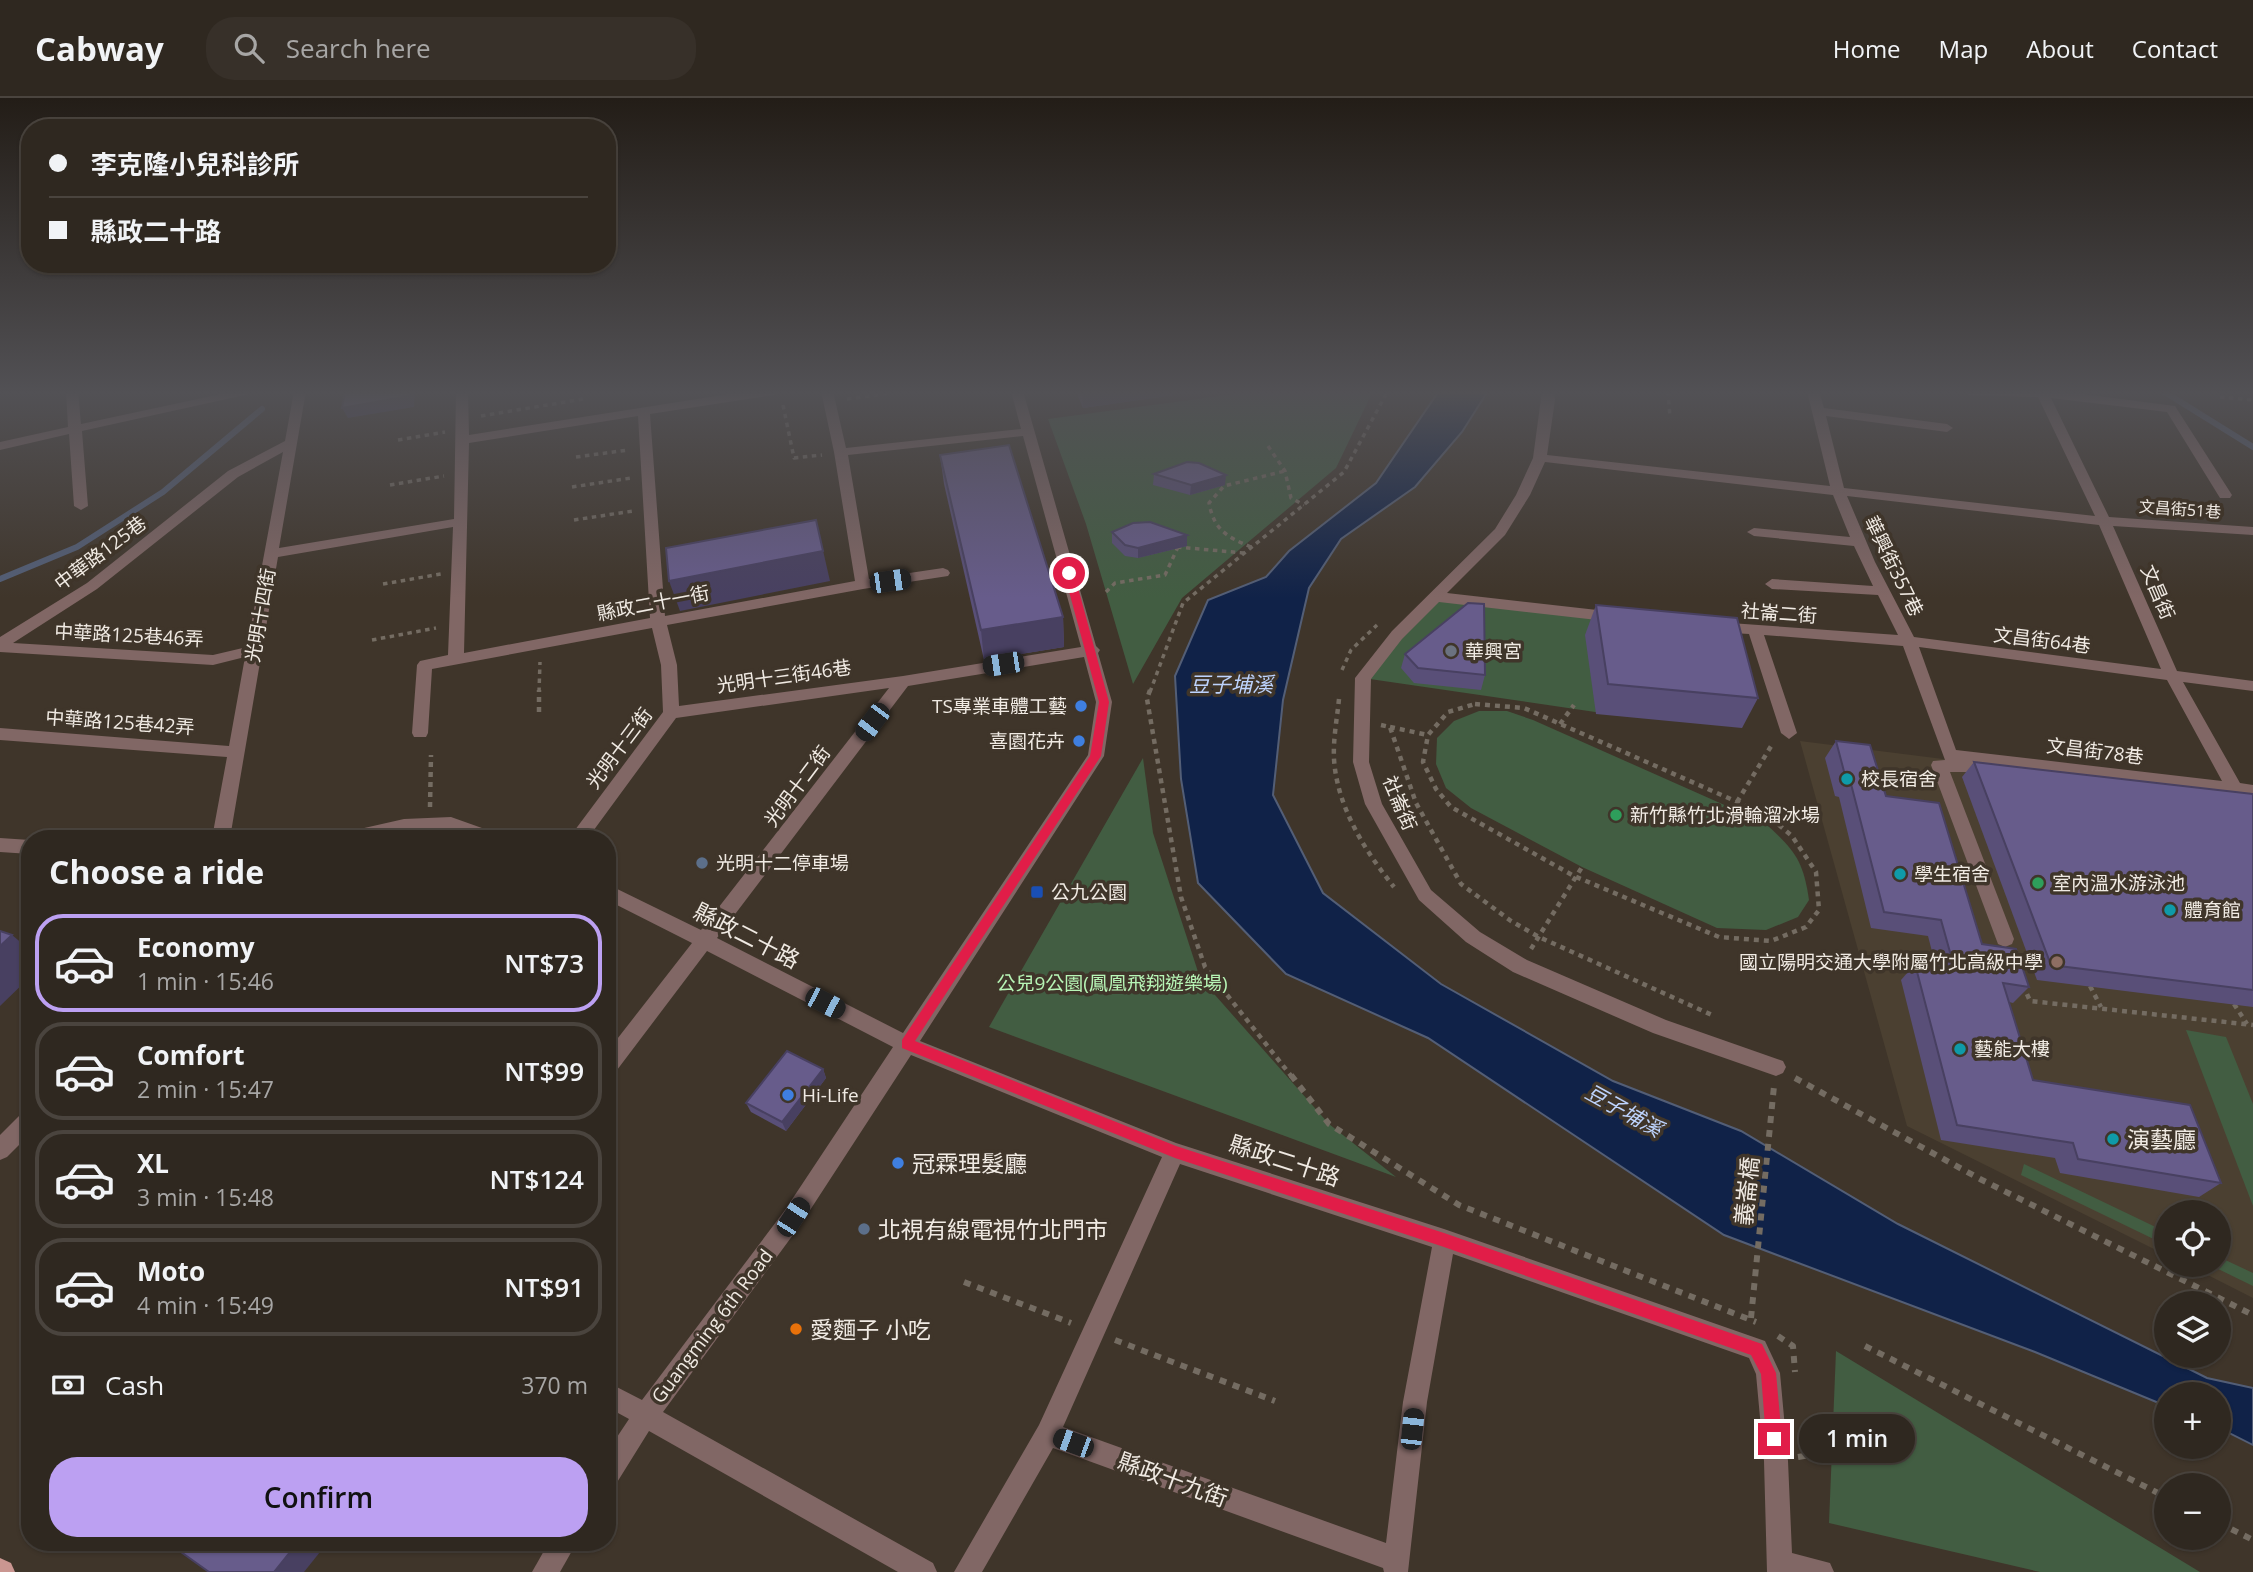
<!DOCTYPE html>
<html lang="en">
<head>
<meta charset="utf-8">
<style>
	:root { --surface:#2f2820; --page:#373029; --text:#f1f3f6; --muted:#a7a6a5; --line:#4a443e; --accent:#bca0f2 }
	body { margin:0; font-family:"Open Sans","Noto Sans TC",sans-serif; background:var(--page); color:var(--text); height:100vh; display:flex; flex-direction:column; font-size:26px; white-space:nowrap }
	* { box-sizing:border-box; margin:0 }
	p { font-size:23px; color:var(--muted) }
	.icon { flex:none; width:38px; height:38px; fill:none; stroke:currentColor; stroke-width:2; stroke-linecap:round; stroke-linejoin:round }
	.map { position:relative; flex:1; overflow:hidden }
	.panel { position:absolute; left:21px; top:732px; width:595px; height:721px; display:flex; flex-direction:column; background:var(--surface); border-radius:28px; box-shadow:0 2px 5px #0004,0 0 0 2px var(--line) }
	.panel>* { flex:none }
	.hud { position:absolute; left:21px; top:21px; width:595px; height:154px; border-radius:28px; box-shadow:0 2px 5px #0004,0 0 0 2px var(--line); display:grid; align-content:center; height:154px; padding:0 28px; background:var(--surface) }
	.fabs { position:absolute; left:2154px; top:1102px; display:grid; gap:14px }
	.fabs a { display:grid; place-items:center; width:77px; height:77px; border-radius:50%; background:var(--surface); box-shadow:0 2px 5px #0004,0 0 0 2px var(--line); font-size:35px }
	.end { position:absolute; width:32px; height:32px; margin:-16px; border:9px solid #e11d48; background:#fff; box-shadow:0 0 0 4px #fff }
	.from { border-radius:50% }
	.bubble { position:absolute; height:49px; border-radius:24px; background:var(--surface); box-shadow:0 2px 5px #0004,0 0 0 2px var(--line); font-size:23px; font-weight:600; line-height:49px; text-align:center }
	.car { position:absolute; width:21px; height:42px; margin:-21px -10px; border-radius:9px; box-shadow:0 0 5px 2px #0007; background:linear-gradient(#222 24%,#8ab4d8 0 40%,#222 0 76%,#8ab4d8 0 86%,#222 0) }
	.hud b { display:flex; align-items:center; gap:24px; height:66px; font-size:26px }
	.hud b+b { border-top:2px solid var(--line) }
	.hud i { width:18px; height:18px; background:var(--text) }
	ul { padding:0; list-style:none }
	li { display:flex; align-items:center; gap:21px; height:98px; margin:0 14px 10px; padding:0 14px; border:4px solid var(--line); border-radius:28px }
	li div { flex:1 }
	li b { display:block; font-size:26px }
	li em { font-style:normal; font-weight:600 }
	li.selected { border-color:var(--accent) }
	li>.icon { width:63px; height:63px; stroke-width:1.5 }
	h2 { padding:0 28px; font-size:32px; line-height:84px }
	.pay { display:flex; align-items:center; gap:18px; height:77px; padding:0 28px; font-size:26px }
	.pay p { margin-inline-start:auto }
	.primary-button { display:flex; gap:14px; margin-top:auto; padding:14px 28px }
	.primary-button a { flex:1; height:80px; border-radius:28px; background:var(--accent); color:#111; font-size:28px; font-weight:600; line-height:80px; text-align:center }
	header { display:flex; align-items:center; gap:42px; box-sizing:border-box; height:98px; padding:0 35px; background:var(--surface); border-bottom:2px solid var(--line) }
	header strong { font-size:33px }
	nav { display:flex; gap:38px; margin-inline-start:auto; font-size:24px }
	.search { width:490px; height:63px; background:var(--page); display:flex; align-items:center; gap:18px; box-sizing:border-box; padding:0 24px; border-radius:28px; color:var(--muted); font-size:26px }
	.map>svg:first-child { display:block }
	.education { fill:#4b4031 }
	.green { fill:#425d42 }
	.water { fill:#102248; stroke:#535e76; stroke-width:2 }
	.lines { fill:none; stroke-linecap:round; stroke-linejoin:round }
	.stream { stroke:#535e76; stroke-width:6 }
	.path-far2 { stroke:#746c62; stroke-width:3.5; stroke-dasharray:4.5 4.5; stroke-linecap:butt }
	.path-far1 { stroke:#746c62; stroke-width:4.5; stroke-dasharray:5 5; stroke-linecap:butt }
	.path { stroke:#746c62; stroke-width:6; stroke-dasharray:7 7; stroke-linecap:butt }
	.minor { fill:#816765; fill-rule:evenodd }
	.major { fill:#ca9691; fill-rule:evenodd }
	.wall { fill:#594f78 }
	.shaded-wall { fill:#484061 }
	.building { fill:#675c8b; stroke:#484061; stroke-width:2 }
	.route { fill:#e11d48 }
	.worship-dot { fill:#6b7280; stroke:#3f352a; stroke-width:2.5 }
	.shop-dot { fill:#3f7fe0; stroke:#3f352a; stroke-width:2.5 }
	.culture-dot { fill:#0f9aa8; stroke:#3f352a; stroke-width:2.5 }
	.leisure-dot { fill:#2e9e5b; stroke:#3f352a; stroke-width:2.5 }
	.service-dot { fill:#5c6f8a; stroke:#3f352a; stroke-width:2.5 }
	.transit-dot { fill:#1a4fb4; stroke:#3f352a; stroke-width:2.5 }
	.education-dot { fill:#8d6e63; stroke:#3f352a; stroke-width:2.5 }
	.food-dot { fill:#e8710a; stroke:#3f352a; stroke-width:2.5 }
	.labels { text-anchor:middle; dominant-baseline:central; stroke-width:7; stroke-linejoin:round; paint-order:stroke }
	.far-street-label { font-size:16px; fill:#f0eae3; stroke:#3f352a }
	.street-label { font-size:19px; fill:#f0eae3; stroke:#3f352a }
	.poi-label { font-size:19px; fill:#f0eae3; stroke:#3f352a; text-anchor:start }
	.park-label { font-size:19px; fill:#b7f5b6; stroke:#3f352a }
	.water-label { font-size:21px; font-style:italic; fill:#bdd3fd; stroke:#3f352a }
	.near-street-label { font-size:23px; fill:#f0eae3; stroke:#3f352a }
	.near-poi-label { font-size:23px; fill:#f0eae3; stroke:#3f352a; text-anchor:start }
</style>
</head>
<body>
<header>
<strong>Cabway</strong>
<div class="search"><svg class="icon" aria-label="search" viewBox="0 0 24 24"><circle cx="10" cy="10" r="6"/><path d="M15 15l6 6"/></svg>Search here</div>
<nav><a>Home</a><a>Map</a><a>About</a><a>Contact</a></nav>
</header>
<div class="map">
<svg width="2253" height="1474" viewBox="0 0 2253 1474">
	<rect width="100%" height="100%" fill="#3f352a"/>
	<path class="education" d="M1800,643L2253,700V1200L2188,1167H2219V1115H2166V1157L1907,1028Z"/>
	<g class="green">
		<path d="M1257,293H1373L1336,370L1182,500L1133,586L1086,426L1048,321Z"/>
		<path d="M1437,499L1591,516L1602,615L1363,580Z"/>
		<path d="M1479,613H1507L1533,622L1765,725C1794,752 1803,761 1809,802L1798,819L1766,832L1717,830L1582,769L1471,710L1446,690L1436,666L1437,640L1454,623Z"/>
		<path d="M1143,660L1153,735L1200,880L1329,1026L1396,1079L989,929Z"/>
		<path d="M2186,932L2226,939L2253,1006V1108Z"/>
		<path d="M2024,1066L2166,1134V1147L2021,1077Z"/>
		<path d="M2219,1159L2253,1175V1188L2210,1167H2219Z"/>
		<path d="M1836,1253L2200,1474H2040L1829,1425Z"/>
	</g>
	<path class="water" d="M1439,293H1488L1462,334L1415,389L1341,441L1309,490L1283,602L1273,697L1323,795L1441,886L1613,983L1741,1033L1898,1126L2207,1280L2253,1290V1347L2219,1330V1297H2166V1308L2035,1254L1724,1137L1428,940L1286,876L1198,785L1181,681L1175,578L1208,502L1266,479L1289,453L1376,385Z"/>
	<g class="lines">
		<g class="stream">
			<path d="M2163,293L2253,349"/>
			<path d="M0,481L77,449L163,394L262,311"/>
		</g>
		<g class="path-far2">
			<path d="M1668,293L1670,320"/>
			<path d="M2220,299L2253,302"/>
			<path d="M847,301L905,293"/>
			<path d="M783,307L794,360L822,357"/>
			<path d="M481,318L583,301"/>
			<path d="M398,342L445,334"/>
			<path d="M1268,348L1285,373L1291,400L1304,407"/>
			<path d="M576,359L628,352"/>
			<path d="M390,387L444,378"/>
			<path d="M572,389L631,380"/>
			<path d="M574,422L633,413"/>
			<path d="M1177,449L1244,455"/>
			<path d="M1251,449C1227,439 1214,432 1209,405L1224,388L1285,373"/>
			<path d="M383,486L441,476"/>
			<path d="M1106,494L1115,485L1165,477L1178,449"/>
			<path d="M372,542L436,530"/>
			<path d="M1342,572L1351,552L1377,527"/>
			<path d="M539,594L540,564"/>
			<path d="M1150,594L1183,505L1344,374L1385,298V293"/>
		</g>
		<g class="path-far1">
			<path d="M1150,592L1147,601L1181,799L1205,869L1292,979"/>
			<path d="M1339,601C1337,621 1333,641 1334,661C1337,709 1365,753 1394,789"/>
			<path d="M1475,606L1524,610L1767,717L1792,738L1816,774L1819,812L1806,829L1771,843L1719,839L1574,778L1451,709L1436,691L1423,664L1428,637L1448,614Z"/>
			<path d="M539,614V592"/>
			<path d="M1560,626L1574,607"/>
			<path d="M1381,627L1390,629L1416,705L1461,786L1511,823L1539,839L1712,917"/>
			<path d="M1390,629L1428,637"/>
			<path d="M1737,704L1773,645"/>
			<path d="M430,709L431,657"/>
			<path d="M1531,851L1582,769"/>
			<path d="M2023,887L2030,903L2253,927"/>
			<path d="M2090,888L2101,909"/>
			<path d="M2234,906L2247,926"/>
		</g>
		<g class="path">
			<path d="M1291,977L1329,1026L1459,1107L1756,1224"/>
			<path d="M1795,980L1982,1082L2253,1217"/>
			<path d="M964,1184L1071,1225"/>
			<path d="M1751,1220L1774,988"/>
			<path d="M1778,1238L1793,1248L1795,1274"/>
			<path d="M1115,1242L1275,1303"/>
			<path d="M1865,1248L2166,1399"/>
			<path d="M1798,1359L1804,1358L1802,1338"/>
			<path d="M2219,1425L2253,1442"/>
		</g>
		<g class="minor">
			<path d="M66,293H78L81,326L235,293H263L82,333L88,408L81,412L74,408L69,336L0,352V344L68,329Z"/>
			<path d="M294,293H306L279,450L454,421L456,293H468L469,337L748,293H780L774,297L650,316L665,518L855,483L834,354L821,293H833L846,350L1021,331L1011,293H1023L1096,548L1100,552L1098,555L1112,604L1104,658L920,943L1176,1045L1444,1131L1765,1243L1780,1275L1788,1363L1792,1455L1830,1465L1834,1474H1767L1764,1363L1756,1276L1749,1260L1453,1156L1427,1304L1408,1474H1384L1383,1470L1053,1350L982,1474H954L1039,1327L1162,1059L911,957L801,1126L663,1314L933,1465L937,1474H898L649,1333L616,1386L607,1389V1354L629,1321L607,1309V1284L642,1302L785,1112L893,949L707,853L614,976L607,979V954L692,845L607,802V786L701,832L889,590L676,620L588,740H569L663,614L661,567L652,530L432,571L428,635L426,639H414L412,635L417,567L420,563L448,557L453,429L278,459L230,740H212L227,659L0,642V630L229,648L245,559L213,567L0,554V539L87,485L228,373L285,343ZM638,318L650,520L464,555L469,345ZM1023,338L1081,549L903,578L679,608L677,567L667,527L863,491L948,478L950,475L948,472L943,470L869,481L848,357ZM283,354L247,549L213,557L13,545L97,491L238,379ZM1084,559L1096,604L1088,657L903,935L717,840L908,588ZM1180,1066L1432,1149L1403,1304L1386,1445L1063,1329Z"/>
			<path d="M1542,293H1554L1555,302L1547,357L1830,388L1807,293H1819L1824,310L1947,326L1953,330L1947,334L1826,318L1844,390L2095,418L2038,299L1969,297L1963,293H2059L2175,308L2232,397L2230,400H2220L2167,314L2051,300L2109,419L2253,429V437L2113,428L2177,573L2253,583V593L2183,584L2240,685L2253,687V699L1972,666L1974,670L1972,674H1950L2014,841L2012,846L2005,849L1998,846L1931,667L1933,663L1945,662L1903,548L1764,537L1797,635L1789,641L1781,635L1749,536L1716,534L1708,529L1716,524L1898,537L1878,497L1772,491L1765,486L1772,481L1873,488L1854,448L1754,438L1747,434L1754,430L1850,439L1833,397L1545,364L1530,397L1505,437L1447,495L1615,514L1622,519L1615,524L1439,504L1402,541L1371,581L1369,664L1382,706L1431,792L1480,834L1527,862L1666,922L1783,963L1786,969L1783,975L1776,978L1653,935L1513,874L1466,844L1419,802L1365,706L1353,664L1355,580L1392,533L1495,431L1516,397L1533,360ZM1847,398L2099,427L2161,571L1914,539L1875,464ZM1919,549L2167,582L2222,683L1956,652Z"/>
			<path d="M451,719L496,735L499,740H471L450,733L404,735L379,740H342L345,735L351,733L404,721Z"/>
			<path d="M0,740L30,742V756L0,754Z"/>
			<path d="M30,1012V1036L7,1059L0,1062V1037L23,1014Z"/>
			<path d="M549,1444H577L560,1474H532Z"/>
		</g>
		<path class="major" d="M0,1460L11,1465L15,1474H0Z"/>
	</g>
	<g class="wall">
		<path d="M1076,293H1174V297L1083,310Z"/>
		<path d="M940,357L1063,519L1064,549L984,562L944,386Z"/>
		<path d="M1154,376L1225,387L1190,397L1153,387Z"/>
		<path d="M1112,434L1187,448L1138,460L1125,458L1112,445Z"/>
		<path d="M1596,507L1758,600L1742,630L1596,616L1585,537Z"/>
		<path d="M1405,556L1485,577L1481,592L1414,585L1401,570Z"/>
		<path d="M1836,643L1886,698L1982,846L2029,889L2013,905L2009,904L2033,982L2221,1085L2199,1099L2060,1075L2055,1060L1941,1042L1901,882L1915,866L1936,869L1928,838L1871,830L1839,699L1835,698L1825,660Z"/>
		<path d="M1974,664L2253,696V909L2037,882L1962,679Z"/>
		<path d="M823,971L826,980L786,1033L751,1014L746,1005Z"/>
	</g>
	<g class="shaded-wall">
		<path d="M409,293H415L414,309L348,320L342,310Z"/>
		<path d="M1082,293H1174V297L1083,310Z"/>
		<path d="M1226,377L1225,387L1190,397L1191,387Z"/>
		<path d="M816,422L830,483L680,513L669,483Z"/>
		<path d="M1187,437V448L1138,460V450Z"/>
		<path d="M1063,519L1064,549L984,562L981,532Z"/>
		<path d="M12,837L30,852V879L0,908V848Z"/>
		<path d="M823,971L826,980L786,1033L782,1024Z"/>
		<path d="M298,1444H328L304,1474H274Z"/>
	</g>
	<g class="building">
		<path d="M345,293H409V298L342,310Z"/>
		<path d="M1009,347L1063,519L981,532L940,357Z"/>
		<path d="M1187,364L1199,365L1226,377L1191,387L1154,376Z"/>
		<path d="M816,422L823,453L669,483L666,450Z"/>
		<path d="M1150,424L1187,437L1138,450L1125,447L1112,434L1133,425Z"/>
		<path d="M1468,505L1484,506L1485,577L1418,570L1405,556Z"/>
		<path d="M1596,507L1737,520L1758,600L1608,586Z"/>
		<path d="M1836,643L1870,647L1886,698L1939,705L1982,846L2016,851L2029,889L2003,885L2033,982L2190,1007L2221,1085L2078,1061L2073,1045L1957,1027L1915,866L1955,872L1941,822L1884,814L1850,682L1846,681Z"/>
		<path d="M1974,664L2253,696V892L2051,867Z"/>
		<path d="M0,833L12,837L0,848Z"/>
		<path d="M787,953L823,971L782,1024L746,1005Z"/>
		<path d="M167,1444H298L274,1474H209Z"/>
	</g>
	<linearGradient id="sky" x2="0" y2="1"><stop stop-color="#231d17"/><stop offset="0.59" stop-color="#525155"/><stop offset="1" stop-color="#525155" stop-opacity="0"/></linearGradient>
	<rect width="2253" height="500" fill="url(#sky)"/>
	<path class="route" d="M1069,472L1074,475L1109,604L1101,658L915,943L1176,1048L1444,1135L1762,1246L1776,1275L1782,1341L1780,1347L1774,1349L1769,1347L1766,1341L1761,1276L1751,1257L1444,1149L1175,1060L902,950V942L1090,658L1099,604L1064,475Z"/>
	<circle class="worship-dot" cx="1451" cy="553" r="7"/>
	<g class="shop-dot">
		<circle cx="1081" cy="608" r="7"/>
		<circle cx="1079" cy="643" r="7"/>
		<circle cx="788" cy="997" r="7"/>
		<circle cx="898" cy="1065" r="7"/>
	</g>
	<g class="culture-dot">
		<circle cx="1847" cy="681" r="7"/>
		<circle cx="1900" cy="776" r="7"/>
		<circle cx="2170" cy="812" r="7"/>
		<circle cx="1960" cy="951" r="7"/>
		<circle cx="2113" cy="1041" r="7"/>
	</g>
	<g class="leisure-dot">
		<circle cx="1616" cy="717" r="7"/>
		<circle cx="2038" cy="785" r="7"/>
	</g>
	<g class="service-dot">
		<circle cx="702" cy="765" r="7"/>
		<circle cx="864" cy="1131" r="7"/>
	</g>
	<rect class="transit-dot" x="1030" y="787" width="14" height="14" rx="3.5"/>
	<circle class="education-dot" cx="2057" cy="864" r="7"/>
	<circle class="food-dot" cx="796" cy="1231" r="7"/>
	<g class="labels">
		<g class="far-street-label">
			<text transform="translate(2180 411) rotate(4)">文昌街51巷</text>
		</g>
		<g class="street-label">
			<text transform="translate(100 455) rotate(-37)">中華路125巷</text>
			<text transform="translate(1894 468) rotate(64)">華興街357巷</text>
			<text transform="translate(2158 494) rotate(67)">文昌街</text>
			<text transform="translate(653 505) rotate(-11)">縣政二十一街</text>
			<text transform="translate(1779 515) rotate(4)">社崙二街</text>
			<text transform="translate(260 517) rotate(-80)">光明十四街</text>
			<text transform="translate(129 537) rotate(3)">中華路125巷46弄</text>
			<text transform="translate(2042 542) rotate(7)">文昌街64巷</text>
			<text transform="translate(784 578) rotate(-8)">光明十三街46巷</text>
			<text transform="translate(120 624) rotate(4)">中華路125巷42弄</text>
			<text transform="translate(619 650) rotate(-53)">光明十三街</text>
			<text transform="translate(2095 653) rotate(7)">文昌街78巷</text>
			<text transform="translate(797 688) rotate(-53)">光明十二街</text>
			<text transform="translate(1400 705) rotate(67)">社崙街</text>
			<text transform="translate(712 1228) rotate(-53)">Guangming 6th Road</text>
		</g>
		<g class="poi-label">
			<text x="1465" y="553">華興宮</text>
			<text x="1067" y="608" text-anchor="end">TS專業車體工藝</text>
			<text x="1065" y="643" text-anchor="end">喜園花卉</text>
			<text x="1861" y="681">校長宿舍</text>
			<text x="1630" y="717">新竹縣竹北滑輪溜冰場</text>
			<text x="716" y="765">光明十二停車場</text>
			<text x="1914" y="776">學生宿舍</text>
			<text x="2052" y="785">室內溫水游泳池</text>
			<text x="1051" y="794">公九公園</text>
			<text x="2184" y="812">體育館</text>
			<text x="2043" y="864" text-anchor="end">國立陽明交通大學附屬竹北高級中學</text>
			<text x="1974" y="951">藝能大樓</text>
			<text x="802" y="997">Hi-Life</text>
		</g>
		<g class="park-label">
			<text x="1112" y="885">公兒9公園(鳳凰飛翔遊樂場)</text>
		</g>
		<g class="water-label">
			<text x="1231" y="586">豆子埔溪</text>
			<text transform="translate(1624 1012) rotate(29)">豆子埔溪</text>
		</g>
		<g class="near-street-label">
			<text transform="translate(747 837) rotate(27)">縣政二十路</text>
			<text transform="translate(1285 1062) rotate(18)">縣政二十路</text>
			<text transform="translate(1746 1093) rotate(-84)">義崙橋</text>
			<text transform="translate(1173 1381) rotate(20)">縣政十九街</text>
		</g>
		<g class="near-poi-label">
			<text x="2127" y="1041">演藝廳</text>
			<text x="912" y="1065">冠霖理髮廳</text>
			<text x="878" y="1131">北視有線電視竹北門市</text>
			<text x="810" y="1231">愛麵子 小吃</text>
		</g>
	</g>
</svg>
<div class="fabs">
<a><svg class="icon" aria-label="locate" viewBox="0 0 24 24"><circle cx="12" cy="12" r="6"/><path d="M12 2v4M12 18v4M2 12h4M18 12h4"/></svg></a>
<a><svg class="icon" aria-label="layers" viewBox="0 0 24 24"><path d="M12 4l9 5-9 5-9-5zM3 14l9 5 9-5"/></svg></a>
<a>+</a>
<a>−</a>
</div>
<i class="end from" style="left:1069px;top:475px"></i>
<i class="end" style="left:1774px;top:1341px"></i>
<div class="bubble" style="left:1799px;top:1316px;width:116px">1 min</div>
<i class="car" style="left:890px;top:483px;rotate:82deg"></i>
<i class="car" style="left:1003px;top:566px;rotate:261deg"></i>
<i class="car" style="left:872px;top:624px;rotate:217deg"></i>
<i class="car" style="left:825px;top:905px;rotate:117deg"></i>
<i class="car" style="left:793px;top:1119px;rotate:33deg"></i>
<i class="car" style="left:1412px;top:1331px;rotate:6deg"></i>
<i class="car" style="left:1073px;top:1345px;rotate:290deg"></i>
<div class="hud">
<b><i class="from"></i>李克隆小兒科診所</b>
<b><i></i>縣政二十路</b>
</div>
<section class="panel">
<h2>Choose a ride</h2>
<ul>
<li class="selected"><svg class="icon" aria-label="car" viewBox="0 0 24 24"><path d="M5 17H2v-5l4-1 3-4h7l3 4 3 1v5h-3M9 17h6M6 11h13"/><circle cx="7" cy="17" r="2"/><circle cx="17" cy="17" r="2"/></svg><div><b>Economy</b><p>1 min · 15:46</p></div><em>NT$73</em></li>
<li><svg class="icon" aria-label="car" viewBox="0 0 24 24"><path d="M5 17H2v-5l4-1 3-4h7l3 4 3 1v5h-3M9 17h6M6 11h13"/><circle cx="7" cy="17" r="2"/><circle cx="17" cy="17" r="2"/></svg><div><b>Comfort</b><p>2 min · 15:47</p></div><em>NT$99</em></li>
<li><svg class="icon" aria-label="car" viewBox="0 0 24 24"><path d="M5 17H2v-5l4-1 3-4h7l3 4 3 1v5h-3M9 17h6M6 11h13"/><circle cx="7" cy="17" r="2"/><circle cx="17" cy="17" r="2"/></svg><div><b>XL</b><p>3 min · 15:48</p></div><em>NT$124</em></li>
<li><svg class="icon" aria-label="car" viewBox="0 0 24 24"><path d="M5 17H2v-5l4-1 3-4h7l3 4 3 1v5h-3M9 17h6M6 11h13"/><circle cx="7" cy="17" r="2"/><circle cx="17" cy="17" r="2"/></svg><div><b>Moto</b><p>4 min · 15:49</p></div><em>NT$91</em></li>
</ul>
<div class="pay"><svg class="icon" aria-label="cash" viewBox="0 0 24 24"><path d="M3 7h18v10H3z"/><circle cx="12" cy="12" r="2"/></svg>Cash<p>370 m</p></div>
<div class="primary-button"><a>Confirm</a></div>
</section>
</div>
</body>
</html>
